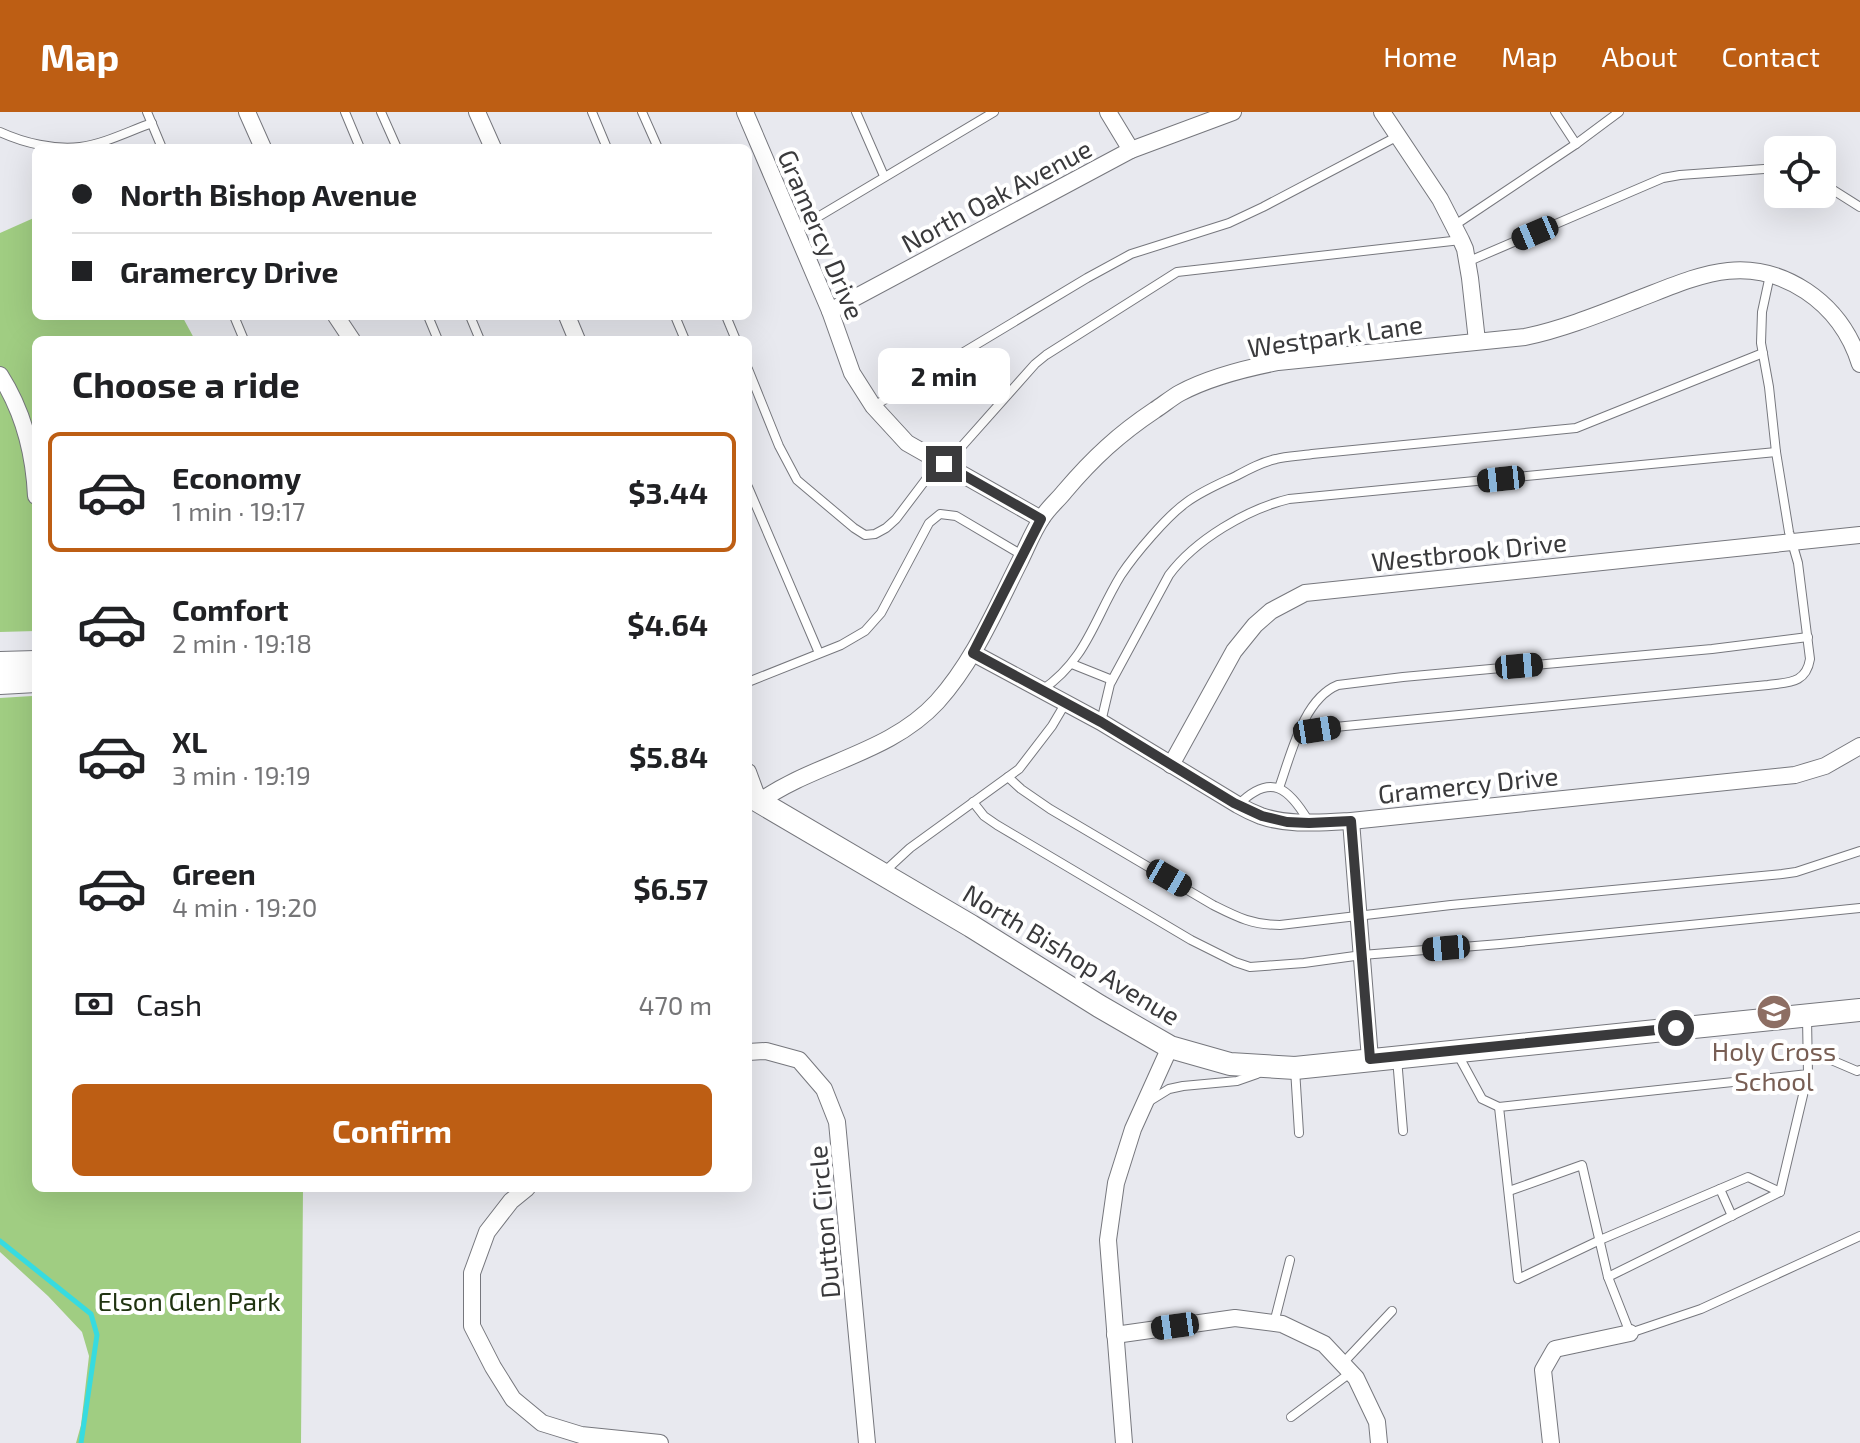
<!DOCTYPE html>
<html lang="en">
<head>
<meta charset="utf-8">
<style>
	:root { --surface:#fff; --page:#f6f6f6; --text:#202124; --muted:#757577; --line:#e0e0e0; --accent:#bd5e14 }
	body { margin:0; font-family:"Exo 2",sans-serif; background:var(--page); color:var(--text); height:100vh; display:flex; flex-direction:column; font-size:30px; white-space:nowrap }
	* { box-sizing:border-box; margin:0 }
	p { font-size:26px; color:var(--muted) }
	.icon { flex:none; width:44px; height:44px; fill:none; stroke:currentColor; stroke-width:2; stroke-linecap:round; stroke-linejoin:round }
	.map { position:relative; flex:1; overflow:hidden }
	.sheet { position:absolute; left:32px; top:224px; width:720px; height:856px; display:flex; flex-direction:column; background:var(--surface); border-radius:12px; box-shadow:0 8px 32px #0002 }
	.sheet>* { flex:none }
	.guide { position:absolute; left:32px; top:32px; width:720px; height:176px; border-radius:12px; box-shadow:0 8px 32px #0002; display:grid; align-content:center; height:176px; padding:0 40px; background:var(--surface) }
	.tools { position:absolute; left:1764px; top:24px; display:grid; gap:16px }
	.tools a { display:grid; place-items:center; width:72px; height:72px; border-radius:12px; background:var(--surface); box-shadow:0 8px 32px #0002; font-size:40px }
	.end { position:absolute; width:36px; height:36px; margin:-18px; border:10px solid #3a3a3c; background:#fff; box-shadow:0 0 0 4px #fff }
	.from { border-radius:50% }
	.bubble { position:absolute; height:56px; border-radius:12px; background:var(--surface); box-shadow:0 8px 32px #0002; font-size:26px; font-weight:700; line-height:56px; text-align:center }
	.car { position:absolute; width:24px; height:48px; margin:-24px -12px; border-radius:10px; box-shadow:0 0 6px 2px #0007; background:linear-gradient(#222 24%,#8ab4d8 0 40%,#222 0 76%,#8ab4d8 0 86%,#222 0) }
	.guide b { display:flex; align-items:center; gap:28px; height:76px; font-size:30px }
	.guide b+b { border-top:2px solid var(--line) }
	.guide i { width:20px; height:20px; background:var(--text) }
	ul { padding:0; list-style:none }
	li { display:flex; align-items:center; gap:24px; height:120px; margin:0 16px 12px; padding:0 24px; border:4px solid transparent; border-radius:12px }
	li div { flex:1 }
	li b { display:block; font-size:30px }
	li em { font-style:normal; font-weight:700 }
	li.active { border-color:var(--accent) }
	li>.icon { width:72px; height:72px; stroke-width:1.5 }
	h2 { padding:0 40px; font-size:36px; line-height:96px }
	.pay { display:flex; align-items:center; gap:20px; height:88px; padding:0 40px; font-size:30px }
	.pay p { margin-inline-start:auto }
	.primary-button { display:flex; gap:16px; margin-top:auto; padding:16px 40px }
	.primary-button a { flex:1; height:92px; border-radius:12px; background:var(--accent); color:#fff; font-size:32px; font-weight:700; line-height:92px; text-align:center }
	header { display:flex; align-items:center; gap:48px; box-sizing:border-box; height:112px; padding:0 40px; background:var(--accent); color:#fff }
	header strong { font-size:38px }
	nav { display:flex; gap:44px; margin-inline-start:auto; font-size:28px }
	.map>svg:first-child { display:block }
	.green { fill:#a0cd82 }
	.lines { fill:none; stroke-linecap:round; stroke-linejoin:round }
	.stream { stroke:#37dbe0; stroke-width:5 }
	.service-casing { stroke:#76777d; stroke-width:10 }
	.minor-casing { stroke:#76777d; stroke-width:18 }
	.secondary-casing { stroke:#76777d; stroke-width:24 }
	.service { stroke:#fff; stroke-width:8 }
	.minor { stroke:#fff; stroke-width:16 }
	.secondary { stroke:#fff; stroke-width:22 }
	.route { stroke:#3a3a3c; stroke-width:10 }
	.labels { text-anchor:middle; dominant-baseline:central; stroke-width:8; stroke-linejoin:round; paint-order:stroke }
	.street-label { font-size:26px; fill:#3a3a3c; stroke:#fff }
	.education-label { font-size:26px; fill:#785e54; stroke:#fff }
	.park-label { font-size:26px; fill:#203411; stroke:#fff }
</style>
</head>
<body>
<header>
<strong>Map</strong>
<nav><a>Home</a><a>Map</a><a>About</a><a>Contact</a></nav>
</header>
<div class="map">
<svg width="1860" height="1331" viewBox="0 0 1860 1331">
	<rect width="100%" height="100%" fill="#e8e9ef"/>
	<g class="green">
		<path d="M36,105V204H182L195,228H36V519L0,520V121Z"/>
		<path d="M32,584L34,652L36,657V1076H303L301,1331H76L81,1313L89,1244L82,1220L48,1184L0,1140V586Z"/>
	</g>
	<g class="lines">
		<path class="stream" d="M0,1129L91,1202L97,1223L81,1331"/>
		<defs>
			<g id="service">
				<path d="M147,0L162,36"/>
				<path d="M345,0L360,36"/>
				<path d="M381,0L397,36"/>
				<path d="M592,0L607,36"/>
				<path d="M642,0L658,36"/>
				<path d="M856,0L884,64"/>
				<path d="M0,20C24,31 54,38 80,35C104,32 129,19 152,11"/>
				<path d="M1576,32L1619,0"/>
				<path d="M1822,71L1860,95"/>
				<path d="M1455,113L1576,32L1555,0"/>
				<path d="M796,118L994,0"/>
				<path d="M1467,150L1663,66L1680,63L1778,56"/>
				<path d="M234,204L244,228"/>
				<path d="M428,204L438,228"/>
				<path d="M470,204L480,228"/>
				<path d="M675,204L685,228"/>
				<path d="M726,204L736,228"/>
				<path d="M748,257L779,334L797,368L854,416L865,423L875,422L886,416L896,407L927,366L947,351L1035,252L1046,243L1177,160L1461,128"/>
				<path d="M874,294L1087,166L1131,142L1229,111L1263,95L1398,24"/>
				<path d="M748,375L819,541"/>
				<path d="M1072,552L1112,568"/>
				<path d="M748,570L841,533L865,519L881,501L929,411L940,402L956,404L1022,443"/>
				<path d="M1042,578C1087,547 1094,507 1121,463C1135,442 1167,404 1187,390C1202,379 1219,372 1236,364C1249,357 1262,350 1276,347C1287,344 1300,344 1312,342L1576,316L1763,241"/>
				<path d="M1101,610L1110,572L1169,463C1195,428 1247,397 1289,387L1776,340"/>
				<path d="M1298,623L1335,615L1768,573C1788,570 1806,572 1810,547L1798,451L1789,420L1776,340L1769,275L1761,231L1762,200L1770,163"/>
				<path d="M1008,665L1021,677L1050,697L1213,793C1237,805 1252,813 1280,813L1451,793L1782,762L1796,760L1860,739"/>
				<path d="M1279,676C1291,643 1303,587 1338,573L1403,565L1712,537L1808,525"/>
				<path d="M973,690L984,704L997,713L1191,828L1235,850L1250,855L1304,851L1362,843L1500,832L1860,796"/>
				<path d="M1238,693C1271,660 1289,676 1309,710"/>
				<path d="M884,760L910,736L1019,657L1052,614L1065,592"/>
				<path d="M1808,938L1857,959L1860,958"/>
				<path d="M1457,941L1482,987L1499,995"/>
				<path d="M1397,946L1403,1019"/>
				<path d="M1295,957L1299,1021"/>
				<path d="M1148,990L1169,977L1183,974L1237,969L1257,962"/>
				<path d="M1720,1077L1732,1104"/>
				<path d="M1509,1079L1582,1053L1608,1165L1630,1221L1701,1197L1860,1124"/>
				<path d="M1780,1080L1808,962"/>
				<path d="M1608,1165L1780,1080L1748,1065L1600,1128L1518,1167L1499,995L1808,962L1807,906"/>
				<path d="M1274,1211L1290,1148"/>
				<path d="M1343,1251L1392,1199"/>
				<path d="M1291,1305L1350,1261"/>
			</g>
			<g id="minor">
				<path d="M247,0L263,36"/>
				<path d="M477,0L493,36"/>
				<path d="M745,0L830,199L852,261L873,294L907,331L1041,407"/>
				<path d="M1108,0L1131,38"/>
				<path d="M1382,0L1440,87L1461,128L1465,137L1470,166L1477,229"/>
				<path d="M830,199L1131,38L1233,0"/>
				<path d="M336,204L352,228"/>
				<path d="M567,204L577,228"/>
				<path d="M0,263C23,299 34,341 36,384"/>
				<path d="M973,541L1101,610L1238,693C1245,697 1253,701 1261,704C1290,714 1321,710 1351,709L1795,663L1825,654L1860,634"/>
				<path d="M1171,653L1234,539L1255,513L1271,499L1305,481L1860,423"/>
				<path d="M748,660L759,690C815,650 889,642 937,590C974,549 995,498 1020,449C1027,435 1033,419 1042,406C1048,396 1058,388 1065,379C1093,346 1119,322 1155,298C1163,293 1171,286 1180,281C1208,266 1247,256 1278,250L1525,225C1563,217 1600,202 1636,188C1696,165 1745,139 1806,179C1833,197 1850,220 1860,252"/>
				<path d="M1351,709L1370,947"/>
				<path d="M748,940L766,939L799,948L824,977L837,1010L867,1331"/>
				<path d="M527,1076L511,1089L487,1120L472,1161V1214L493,1255L513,1287L542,1311L581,1323L660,1331"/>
				<path d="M1115,1223L1235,1206L1282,1212L1324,1232L1356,1266L1377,1310L1379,1331"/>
				<path d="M1124,1331L1108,1128L1116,1071L1133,1017L1170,935"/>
				<path d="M1551,1331L1543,1258L1555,1237L1630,1221"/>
			</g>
			<g id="secondary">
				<path d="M0,551L36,550"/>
				<path d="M0,571L36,569"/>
				<path d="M748,683L971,814L1099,894L1170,935L1230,952L1295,956L1860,898"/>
			</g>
		</defs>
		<use href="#service" class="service-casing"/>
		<use href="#minor" class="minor-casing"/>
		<use href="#secondary" class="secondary-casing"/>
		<use href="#service" class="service"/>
		<use href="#minor" class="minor"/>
		<use href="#secondary" class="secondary"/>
	</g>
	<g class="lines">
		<path class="route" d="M944,352L1041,407L973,541L1101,610L1234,691L1262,704L1287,710L1309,711L1351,709L1370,947L1676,916"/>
	</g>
	<defs>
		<symbol id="school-disc" viewBox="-11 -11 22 22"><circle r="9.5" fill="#8d6e63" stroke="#fff"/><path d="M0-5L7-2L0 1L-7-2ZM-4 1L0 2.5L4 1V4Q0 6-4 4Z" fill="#fff"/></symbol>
	</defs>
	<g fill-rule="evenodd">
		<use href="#school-disc" x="1754" y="880" width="40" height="40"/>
	</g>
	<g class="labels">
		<g class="street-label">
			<text transform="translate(996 83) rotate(-28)">North Oak Avenue</text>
			<text transform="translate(822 122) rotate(67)">Gramercy Drive</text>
			<text transform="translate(1335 223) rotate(-8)">Westpark Lane</text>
			<text transform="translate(1469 439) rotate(-6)">Westbrook Drive</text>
			<text transform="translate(1468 672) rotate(-6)">Gramercy Drive</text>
			<text transform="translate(1072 842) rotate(31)">North Bishop Avenue</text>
			<text transform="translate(823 1110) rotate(-95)">Dutton Circle</text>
		</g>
		<g class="education-label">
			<text x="1774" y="938">Holy Cross<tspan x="1774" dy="30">School</tspan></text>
		</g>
		<g class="park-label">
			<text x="189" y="1188">Elson Glen Park</text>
		</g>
	</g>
</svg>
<div class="tools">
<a><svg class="icon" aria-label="locate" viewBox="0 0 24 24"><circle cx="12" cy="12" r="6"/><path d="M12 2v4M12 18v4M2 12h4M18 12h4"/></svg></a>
</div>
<i class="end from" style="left:1676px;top:916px"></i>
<i class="end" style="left:944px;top:352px"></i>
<div class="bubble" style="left:878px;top:236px;width:132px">2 min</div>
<i class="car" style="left:1535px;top:121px;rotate:247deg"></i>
<i class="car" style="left:1501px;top:367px;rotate:264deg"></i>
<i class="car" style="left:1519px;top:554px;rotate:85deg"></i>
<i class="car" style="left:1317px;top:618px;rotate:81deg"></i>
<i class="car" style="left:1169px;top:766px;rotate:120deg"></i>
<i class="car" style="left:1446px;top:836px;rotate:265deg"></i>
<i class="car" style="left:1175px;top:1214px;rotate:262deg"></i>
<div class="guide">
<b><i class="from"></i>North Bishop Avenue</b>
<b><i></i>Gramercy Drive</b>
</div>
<section class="sheet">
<h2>Choose a ride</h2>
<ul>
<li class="active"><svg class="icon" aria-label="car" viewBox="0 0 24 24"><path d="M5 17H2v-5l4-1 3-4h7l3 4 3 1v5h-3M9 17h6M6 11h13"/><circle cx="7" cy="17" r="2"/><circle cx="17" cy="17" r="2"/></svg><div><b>Economy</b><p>1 min · 19:17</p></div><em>$3.44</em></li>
<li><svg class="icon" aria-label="car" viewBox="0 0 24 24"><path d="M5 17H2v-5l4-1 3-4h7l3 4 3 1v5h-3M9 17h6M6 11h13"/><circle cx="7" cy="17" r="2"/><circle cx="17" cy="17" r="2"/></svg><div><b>Comfort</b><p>2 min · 19:18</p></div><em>$4.64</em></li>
<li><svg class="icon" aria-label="car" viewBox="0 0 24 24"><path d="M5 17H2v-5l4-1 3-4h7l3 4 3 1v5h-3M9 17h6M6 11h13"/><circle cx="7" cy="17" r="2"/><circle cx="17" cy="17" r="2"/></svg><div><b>XL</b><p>3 min · 19:19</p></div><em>$5.84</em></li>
<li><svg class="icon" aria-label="car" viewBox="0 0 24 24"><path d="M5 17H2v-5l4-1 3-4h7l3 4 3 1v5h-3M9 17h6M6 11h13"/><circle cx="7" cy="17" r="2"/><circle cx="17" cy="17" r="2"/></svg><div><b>Green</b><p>4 min · 19:20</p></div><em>$6.57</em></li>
</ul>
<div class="pay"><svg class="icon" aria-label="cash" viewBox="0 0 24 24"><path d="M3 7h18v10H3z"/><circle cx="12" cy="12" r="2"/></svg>Cash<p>470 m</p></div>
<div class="primary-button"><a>Confirm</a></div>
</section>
</div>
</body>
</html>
